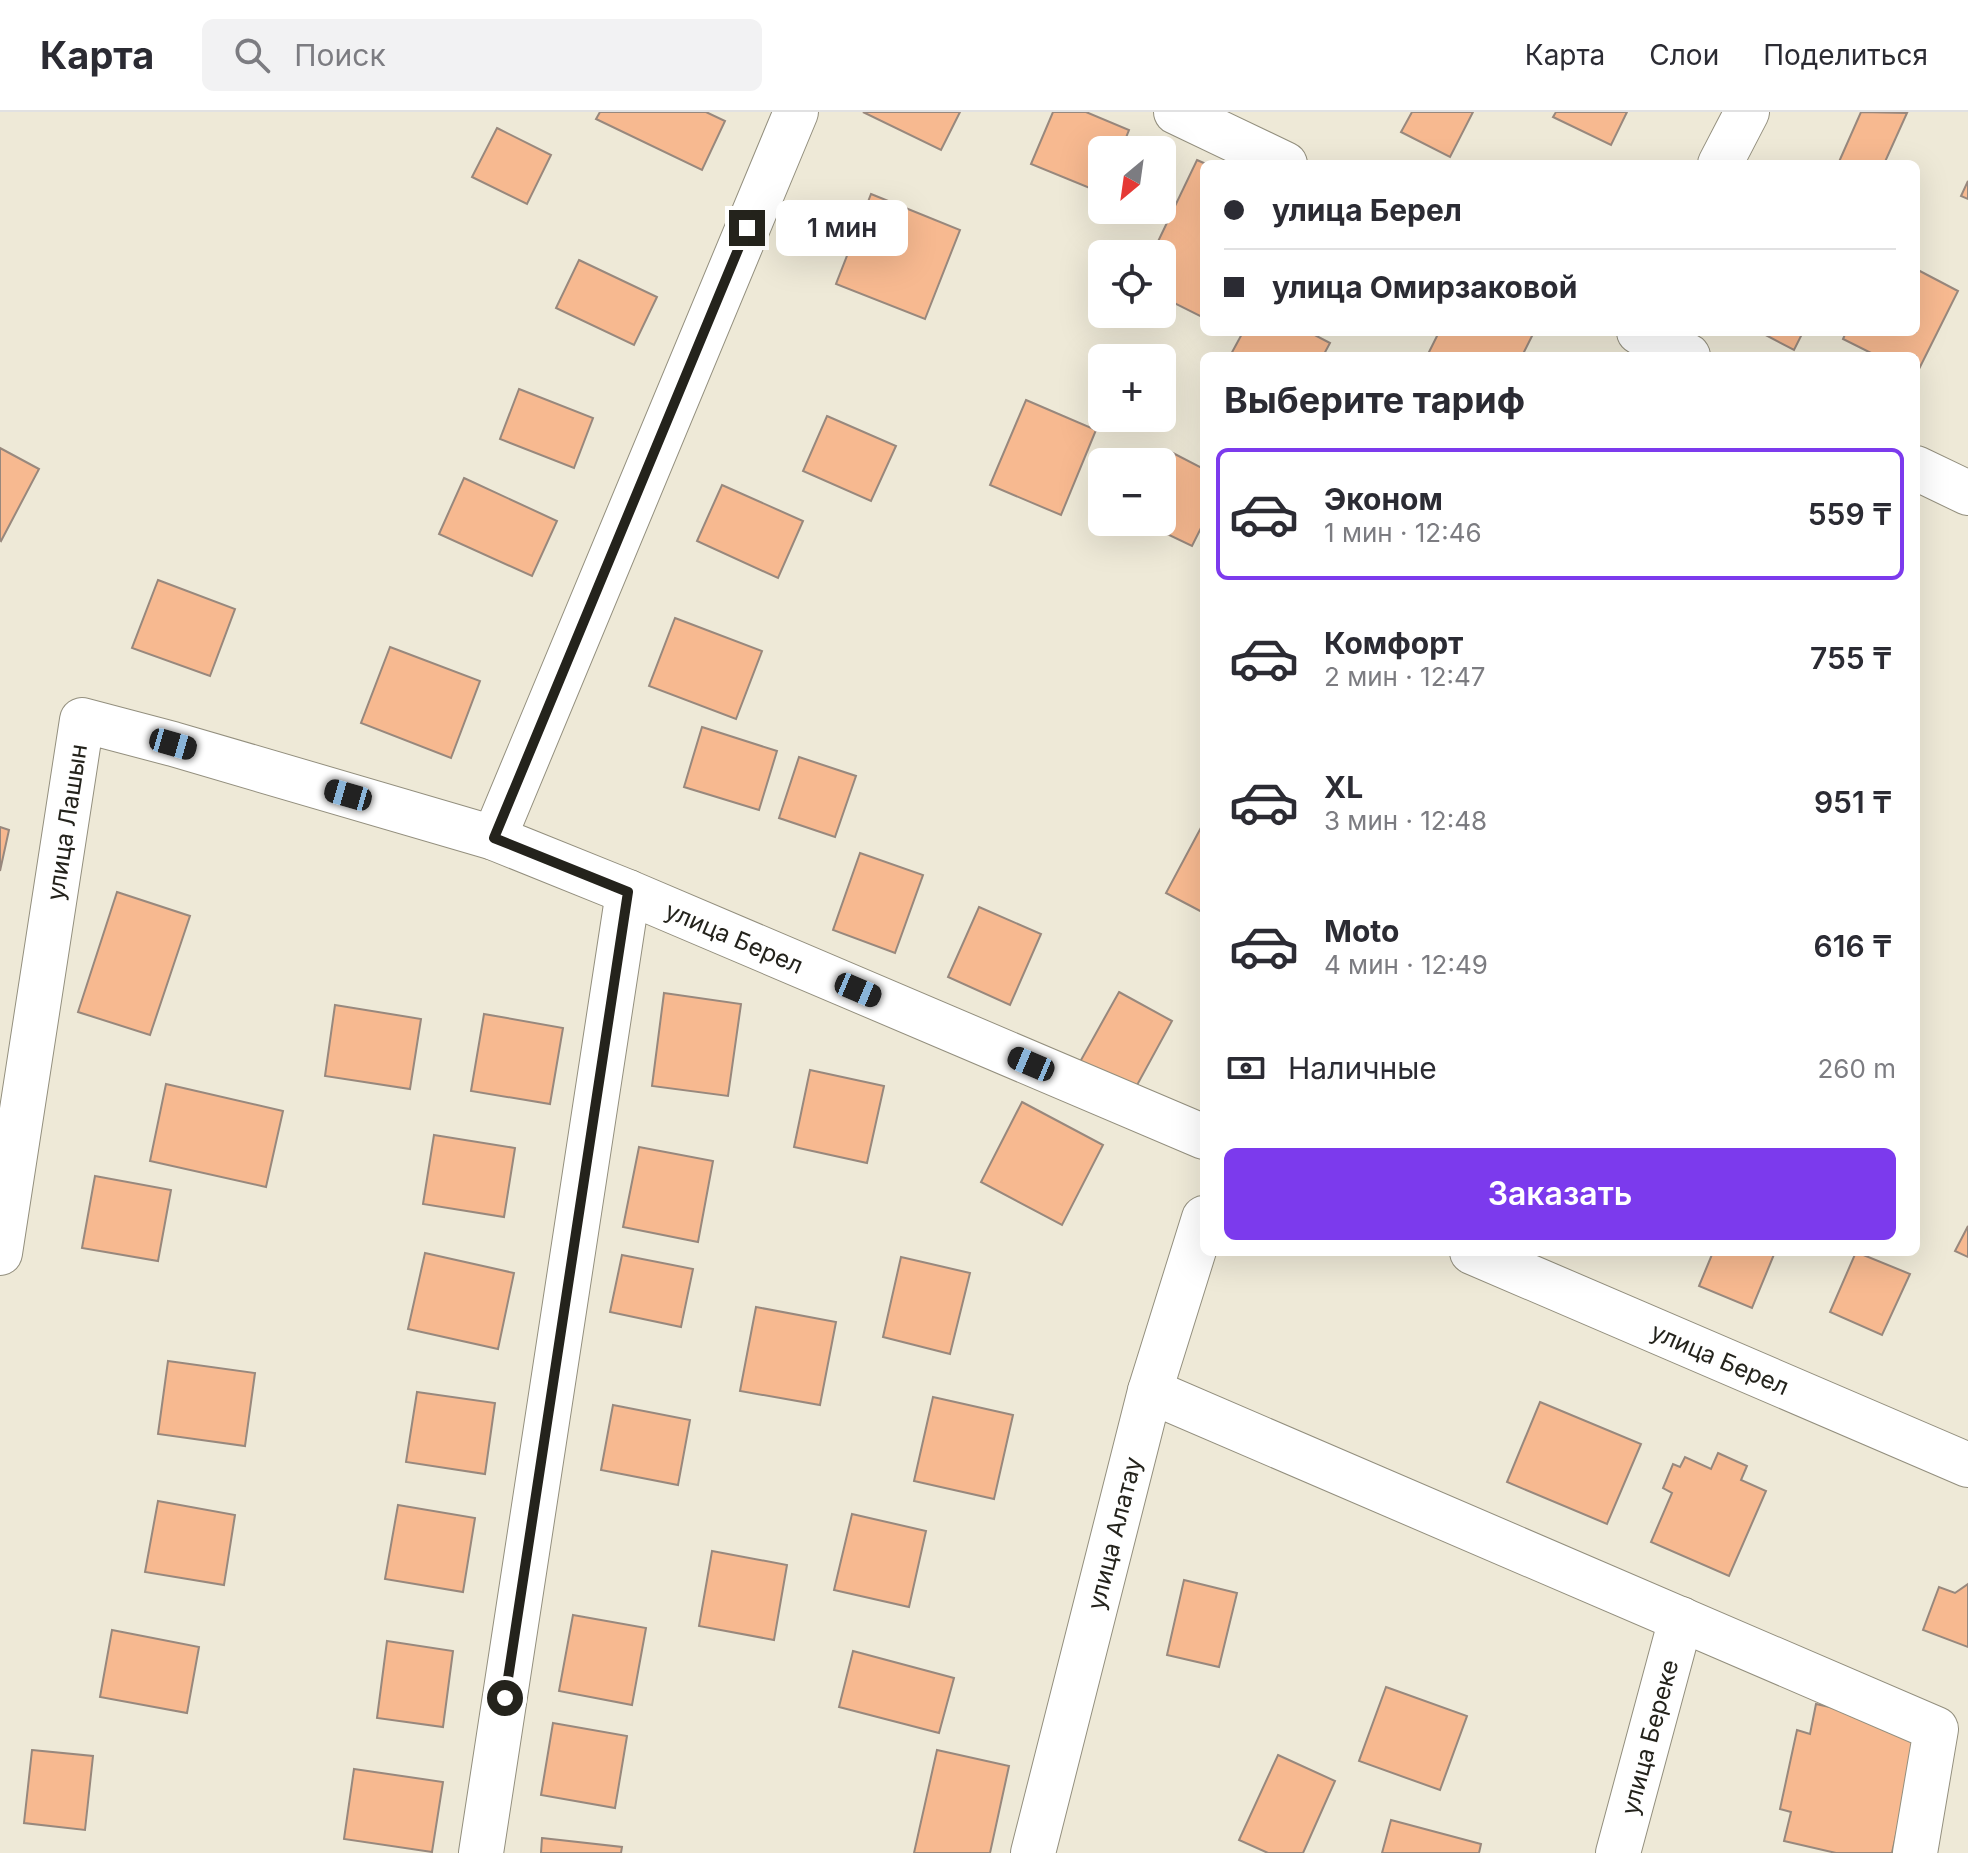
<!DOCTYPE html>
<html lang="ru">
<head>
<meta charset="utf-8">
<style>
	:root { --surface:#fff; --page:#f2f2f3; --text:#2b2b33; --muted:#7c7c81; --line:#e1e1e2; --accent:#7c3aed }
	body { margin:0; font-family:Inter,sans-serif; background:var(--page); color:var(--text); height:100vh; display:flex; flex-direction:column; font-size:30px; white-space:nowrap }
	* { box-sizing:border-box; margin:0 }
	p { font-size:26px; color:var(--muted) }
	.icon { flex:none; width:44px; height:44px; fill:none; stroke:currentColor; stroke-width:2; stroke-linecap:round; stroke-linejoin:round }
	.map { position:relative; flex:1; overflow:hidden }
	.sheet { position:absolute; left:1200px; top:240px; width:720px; height:904px; display:flex; flex-direction:column; background:var(--surface); border-radius:12px; box-shadow:0 8px 32px #0002 }
	.sheet>* { flex:none }
	.top-card { position:absolute; left:1200px; top:48px; width:720px; height:176px; border-radius:12px; box-shadow:0 8px 32px #0002; display:grid; align-content:center; height:176px; padding:0 24px; background:var(--surface) }
	.needle { width:52px; rotate:209deg }
	.controls { position:absolute; left:1088px; top:24px; display:grid; gap:16px }
	.controls a { display:grid; place-items:center; width:88px; height:88px; border-radius:12px; background:var(--surface); box-shadow:0 8px 32px #0002; font-size:40px }
	.end { position:absolute; width:36px; height:36px; margin:-18px; border:10px solid #24231c; background:#fff; box-shadow:0 0 0 4px #fff }
	.from { border-radius:50% }
	.bubble { position:absolute; height:56px; border-radius:12px; background:var(--surface); box-shadow:0 8px 32px #0002; font-size:26px; font-weight:600; line-height:56px; text-align:center }
	.car { position:absolute; width:24px; height:48px; margin:-24px -12px; border-radius:10px; box-shadow:0 0 6px 2px #0007; background:linear-gradient(#222 24%,#8ab4d8 0 40%,#222 0 76%,#8ab4d8 0 86%,#222 0) }
	.top-card b { display:flex; align-items:center; gap:28px; height:76px; font-size:30px }
	.top-card b+b { border-top:2px solid var(--line) }
	.top-card i { width:20px; height:20px; background:var(--text) }
	ul { padding:0; list-style:none }
	li { display:flex; align-items:center; gap:24px; height:132px; margin:0 16px 12px; padding:0 8px; border:4px solid transparent; border-radius:12px }
	li div { flex:1 }
	li b { display:block; font-size:30px }
	li em { font-style:normal; font-weight:600 }
	li.active { border-color:var(--accent) }
	li>.icon { width:72px; height:72px; stroke-width:1.5 }
	h2 { padding:0 24px; font-size:36px; line-height:96px }
	.pay { display:flex; align-items:center; gap:20px; height:88px; padding:0 24px; font-size:30px }
	.pay p { margin-inline-start:auto }
	.primary-button { display:flex; gap:16px; margin-top:auto; padding:16px 24px }
	.primary-button a { flex:1; height:92px; border-radius:12px; background:var(--accent); color:#fff; font-size:32px; font-weight:600; line-height:92px; text-align:center }
	header { display:flex; align-items:center; gap:48px; box-sizing:border-box; height:112px; padding:0 40px; background:var(--surface); border-bottom:2px solid var(--line) }
	header strong { font-size:38px }
	nav { display:flex; gap:44px; margin-inline-start:auto; font-size:28px }
	.search { width:560px; height:72px; background:var(--page); display:flex; align-items:center; gap:20px; box-sizing:border-box; padding:0 28px; border-radius:12px; color:var(--muted); font-size:30px }
	.map>svg:first-child { display:block }
	.building { fill:#f7b990; stroke:#98887d; stroke-width:2 }
	.lines { fill:none; stroke-linecap:round; stroke-linejoin:round }
	.minor-casing { stroke:#938f7e; stroke-width:46 }
	.minor { stroke:#fff; stroke-width:44 }
	.route { stroke:#24231c; stroke-width:10 }
	.labels { text-anchor:middle; dominant-baseline:central; stroke-width:8; stroke-linejoin:round; paint-order:stroke }
	.street-label { font-size:24px; fill:#24231c; stroke:#eee9d7 }
</style>
</head>
<body>
<header>
<strong>Карта</strong>
<div class="search"><svg class="icon" aria-label="search" viewBox="0 0 24 24"><circle cx="10" cy="10" r="6"/><path d="M15 15l6 6"/></svg>Поиск</div>
<nav><a>Карта</a><a>Слои</a><a>Поделиться</a></nav>
</header>
<div class="map">
<svg width="1968" height="1741" viewBox="0 0 1968 1741">
	<rect width="100%" height="100%" fill="#eee9d7"/>
	<g class="building">
		<path d="M600,0H706L725,9L702,58L596,7Z"/>
		<path d="M863,0H960L941,38Z"/>
		<path d="M1053,0H1086L1129,18L1121,38H1102V81L1031,52Z"/>
		<path d="M1412,0H1473L1450,45L1401,20Z"/>
		<path d="M1556,0H1627L1611,33L1553,5Z"/>
		<path d="M1861,0L1907,1L1884,52H1838Z"/>
		<path d="M497,16L551,43L527,92L472,65Z"/>
		<path d="M1197,48L1206,52L1204,206L1162,185V142H1152Z"/>
		<path d="M1968,69V87L1961,84Z"/>
		<path d="M871,82L960,118L925,207L836,172Z"/>
		<path d="M579,148L657,185L634,233L556,196Z"/>
		<path d="M1916,157L1958,179L1916,263V244H1877L1843,227L1846,220H1916Z"/>
		<path d="M1243,220H1309L1330,231L1323,244H1230Z"/>
		<path d="M1439,220H1534L1522,244H1427Z"/>
		<path d="M1760,220H1803L1794,238Z"/>
		<path d="M519,277L593,306L574,356L500,327Z"/>
		<path d="M1026,288L1096,318L1061,403L990,373Z"/>
		<path d="M827,304L896,334L871,389L803,359Z"/>
		<path d="M0,336L39,357L1,429L0,428Z"/>
		<path d="M1169,339L1204,357V410L1192,434L1142,410H1162V353Z"/>
		<path d="M464,366L557,409L532,464L439,422Z"/>
		<path d="M722,373L803,409L778,466L697,429Z"/>
		<path d="M158,468L235,497L210,564L132,536Z"/>
		<path d="M675,506L762,539L736,607L649,574Z"/>
		<path d="M390,535L480,569L451,646L361,611Z"/>
		<path d="M702,615L777,639L759,698L684,675Z"/>
		<path d="M799,645L856,664L835,725L779,706Z"/>
		<path d="M1204,710V801L1166,781Z"/>
		<path d="M0,715L9,718L0,759Z"/>
		<path d="M860,741L923,763L895,841L833,818Z"/>
		<path d="M117,780L190,804L150,923L78,900Z"/>
		<path d="M979,795L1041,822L1010,893L948,865Z"/>
		<path d="M1119,880L1172,909L1130,986L1076,957Z"/>
		<path d="M664,881L741,892L728,984L652,974Z"/>
		<path d="M335,893L421,907L410,977L325,964Z"/>
		<path d="M484,902L563,916L550,992L471,979Z"/>
		<path d="M810,958L884,974L867,1051L794,1035Z"/>
		<path d="M166,972L283,999L266,1075L150,1049Z"/>
		<path d="M1022,990L1103,1033L1062,1113L981,1070Z"/>
		<path d="M434,1023L515,1036L504,1105L423,1092Z"/>
		<path d="M639,1035L713,1049L698,1130L623,1115Z"/>
		<path d="M95,1064L171,1078L158,1149L82,1136Z"/>
		<path d="M1968,1114V1145L1955,1139Z"/>
		<path d="M1713,1140H1775L1752,1196L1699,1174Z"/>
		<path d="M1856,1140L1910,1162L1882,1223L1830,1200Z"/>
		<path d="M425,1141L514,1161L498,1237L408,1217Z"/>
		<path d="M622,1143L693,1157L681,1215L610,1200Z"/>
		<path d="M901,1145L970,1161L950,1242L883,1225Z"/>
		<path d="M756,1195L836,1210L820,1293L740,1279Z"/>
		<path d="M168,1249L255,1261L245,1334L158,1322Z"/>
		<path d="M417,1280L495,1291L485,1362L406,1350Z"/>
		<path d="M933,1285L1013,1303L994,1387L914,1369Z"/>
		<path d="M1540,1290L1641,1332L1607,1412L1507,1370Z"/>
		<path d="M613,1293L690,1308L678,1373L601,1358Z"/>
		<path d="M1718,1341L1747,1354L1741,1368L1766,1379L1729,1464L1651,1430L1672,1381L1663,1376L1673,1352L1680,1355L1685,1345L1711,1357Z"/>
		<path d="M158,1389L235,1403L224,1473L145,1460Z"/>
		<path d="M398,1393L475,1406L463,1480L385,1467Z"/>
		<path d="M852,1402L926,1419L909,1495L834,1478Z"/>
		<path d="M712,1439L787,1453L774,1528L699,1514Z"/>
		<path d="M1184,1468L1237,1481L1219,1555L1167,1543Z"/>
		<path d="M1968,1472V1535L1923,1518L1939,1475L1955,1481Z"/>
		<path d="M573,1503L646,1516L632,1593L559,1579Z"/>
		<path d="M112,1518L199,1535L187,1601L100,1585Z"/>
		<path d="M387,1529L453,1539L443,1615L377,1606Z"/>
		<path d="M853,1539L954,1566L939,1621L839,1595Z"/>
		<path d="M1386,1575L1467,1604L1440,1678L1359,1649Z"/>
		<path d="M1816,1592L1920,1615L1892,1741H1836L1784,1729L1791,1700L1780,1697L1797,1618L1810,1622Z"/>
		<path d="M553,1611L627,1624L615,1696L541,1683Z"/>
		<path d="M32,1638L93,1644L85,1718L24,1711Z"/>
		<path d="M937,1638L1009,1654L990,1741H914Z"/>
		<path d="M1278,1643L1335,1669L1303,1741H1268L1239,1728Z"/>
		<path d="M354,1657L443,1670L432,1740L344,1727Z"/>
		<path d="M1391,1708L1481,1732L1479,1741H1382Z"/>
		<path d="M542,1726L622,1735L621,1741H541Z"/>
	</g>
	<g class="lines">
		<defs>
			<g id="minor">
				<path d="M1176,0L1285,52"/>
				<path d="M1720,52L1747,0"/>
				<path d="M1639,220L1688,244"/>
				<path d="M1916,356L1968,381"/>
				<path d="M494,726L796,0"/>
				<path id="s1" d="M1472,1140L1968,1353"/>
				<path id="s2" d="M0,1141L82,608L173,632L494,726L628,780L1204,1025"/>
				<path d="M1150,1279L1936,1617L1915,1741"/>
				<path d="M481,1741L628,780"/>
				<path id="s3" d="M1033,1741L1150,1279L1204,1106"/>
				<path id="s4" d="M1618,1741L1681,1507"/>
			</g>
		</defs>
		<use href="#minor" class="minor-casing"/>
		<use href="#minor" class="minor"/>
	</g>
	<g class="lines">
		<path class="route" d="M505,1586L628,780L494,726L747,116"/>
	</g>
	<g class="labels">
		<g class="street-label">
			<text stroke="none"><textPath href="#s2" startOffset="436">улица Лашын</textPath></text>
			<text stroke="none"><textPath href="#s2" startOffset="1228">улица Берел</textPath></text>
			<text stroke="none"><textPath href="#s1" startOffset="270">улица Берел</textPath></text>
			<text stroke="none"><textPath href="#s3" startOffset="330">улица Алатау</textPath></text>
			<text stroke="none"><textPath href="#s4" startOffset="120">улица Береке</textPath></text>
		</g>
	</g>
</svg>
<div class="controls">
<a><svg class="needle" viewBox="-14 -14 28 28"><path d="M0-13l5 13h-10z" fill="#e53935"/><path d="M0 13l5-13h-10z" fill="#7c7c81"/></svg></a>
<a><svg class="icon" aria-label="locate" viewBox="0 0 24 24"><circle cx="12" cy="12" r="6"/><path d="M12 2v4M12 18v4M2 12h4M18 12h4"/></svg></a>
<a>+</a>
<a>−</a>
</div>
<i class="end from" style="left:505px;top:1586px"></i>
<i class="end" style="left:747px;top:116px"></i>
<div class="bubble" style="left:776px;top:88px;width:132px">1 мин</div>
<i class="car" style="left:173px;top:632px;rotate:106deg"></i>
<i class="car" style="left:348px;top:683px;rotate:286deg"></i>
<i class="car" style="left:858px;top:878px;rotate:113deg"></i>
<i class="car" style="left:1031px;top:952px;rotate:293deg"></i>
<div class="top-card">
<b><i class="from"></i>улица Берел</b>
<b><i></i>улица Омирзаковой</b>
</div>
<section class="sheet">
<h2>Выберите тариф</h2>
<ul>
<li class="active"><svg class="icon" aria-label="car" viewBox="0 0 24 24"><path d="M5 17H2v-5l4-1 3-4h7l3 4 3 1v5h-3M9 17h6M6 11h13"/><circle cx="7" cy="17" r="2"/><circle cx="17" cy="17" r="2"/></svg><div><b>Эконом</b><p>1 мин · 12:46</p></div><em>559 ₸</em></li>
<li><svg class="icon" aria-label="car" viewBox="0 0 24 24"><path d="M5 17H2v-5l4-1 3-4h7l3 4 3 1v5h-3M9 17h6M6 11h13"/><circle cx="7" cy="17" r="2"/><circle cx="17" cy="17" r="2"/></svg><div><b>Комфорт</b><p>2 мин · 12:47</p></div><em>755 ₸</em></li>
<li><svg class="icon" aria-label="car" viewBox="0 0 24 24"><path d="M5 17H2v-5l4-1 3-4h7l3 4 3 1v5h-3M9 17h6M6 11h13"/><circle cx="7" cy="17" r="2"/><circle cx="17" cy="17" r="2"/></svg><div><b>XL</b><p>3 мин · 12:48</p></div><em>951 ₸</em></li>
<li><svg class="icon" aria-label="car" viewBox="0 0 24 24"><path d="M5 17H2v-5l4-1 3-4h7l3 4 3 1v5h-3M9 17h6M6 11h13"/><circle cx="7" cy="17" r="2"/><circle cx="17" cy="17" r="2"/></svg><div><b>Moto</b><p>4 мин · 12:49</p></div><em>616 ₸</em></li>
</ul>
<div class="pay"><svg class="icon" aria-label="cash" viewBox="0 0 24 24"><path d="M3 7h18v10H3z"/><circle cx="12" cy="12" r="2"/></svg>Наличные<p>260 m</p></div>
<div class="primary-button"><a>Заказать</a></div>
</section>
</div>
</body>
</html>
